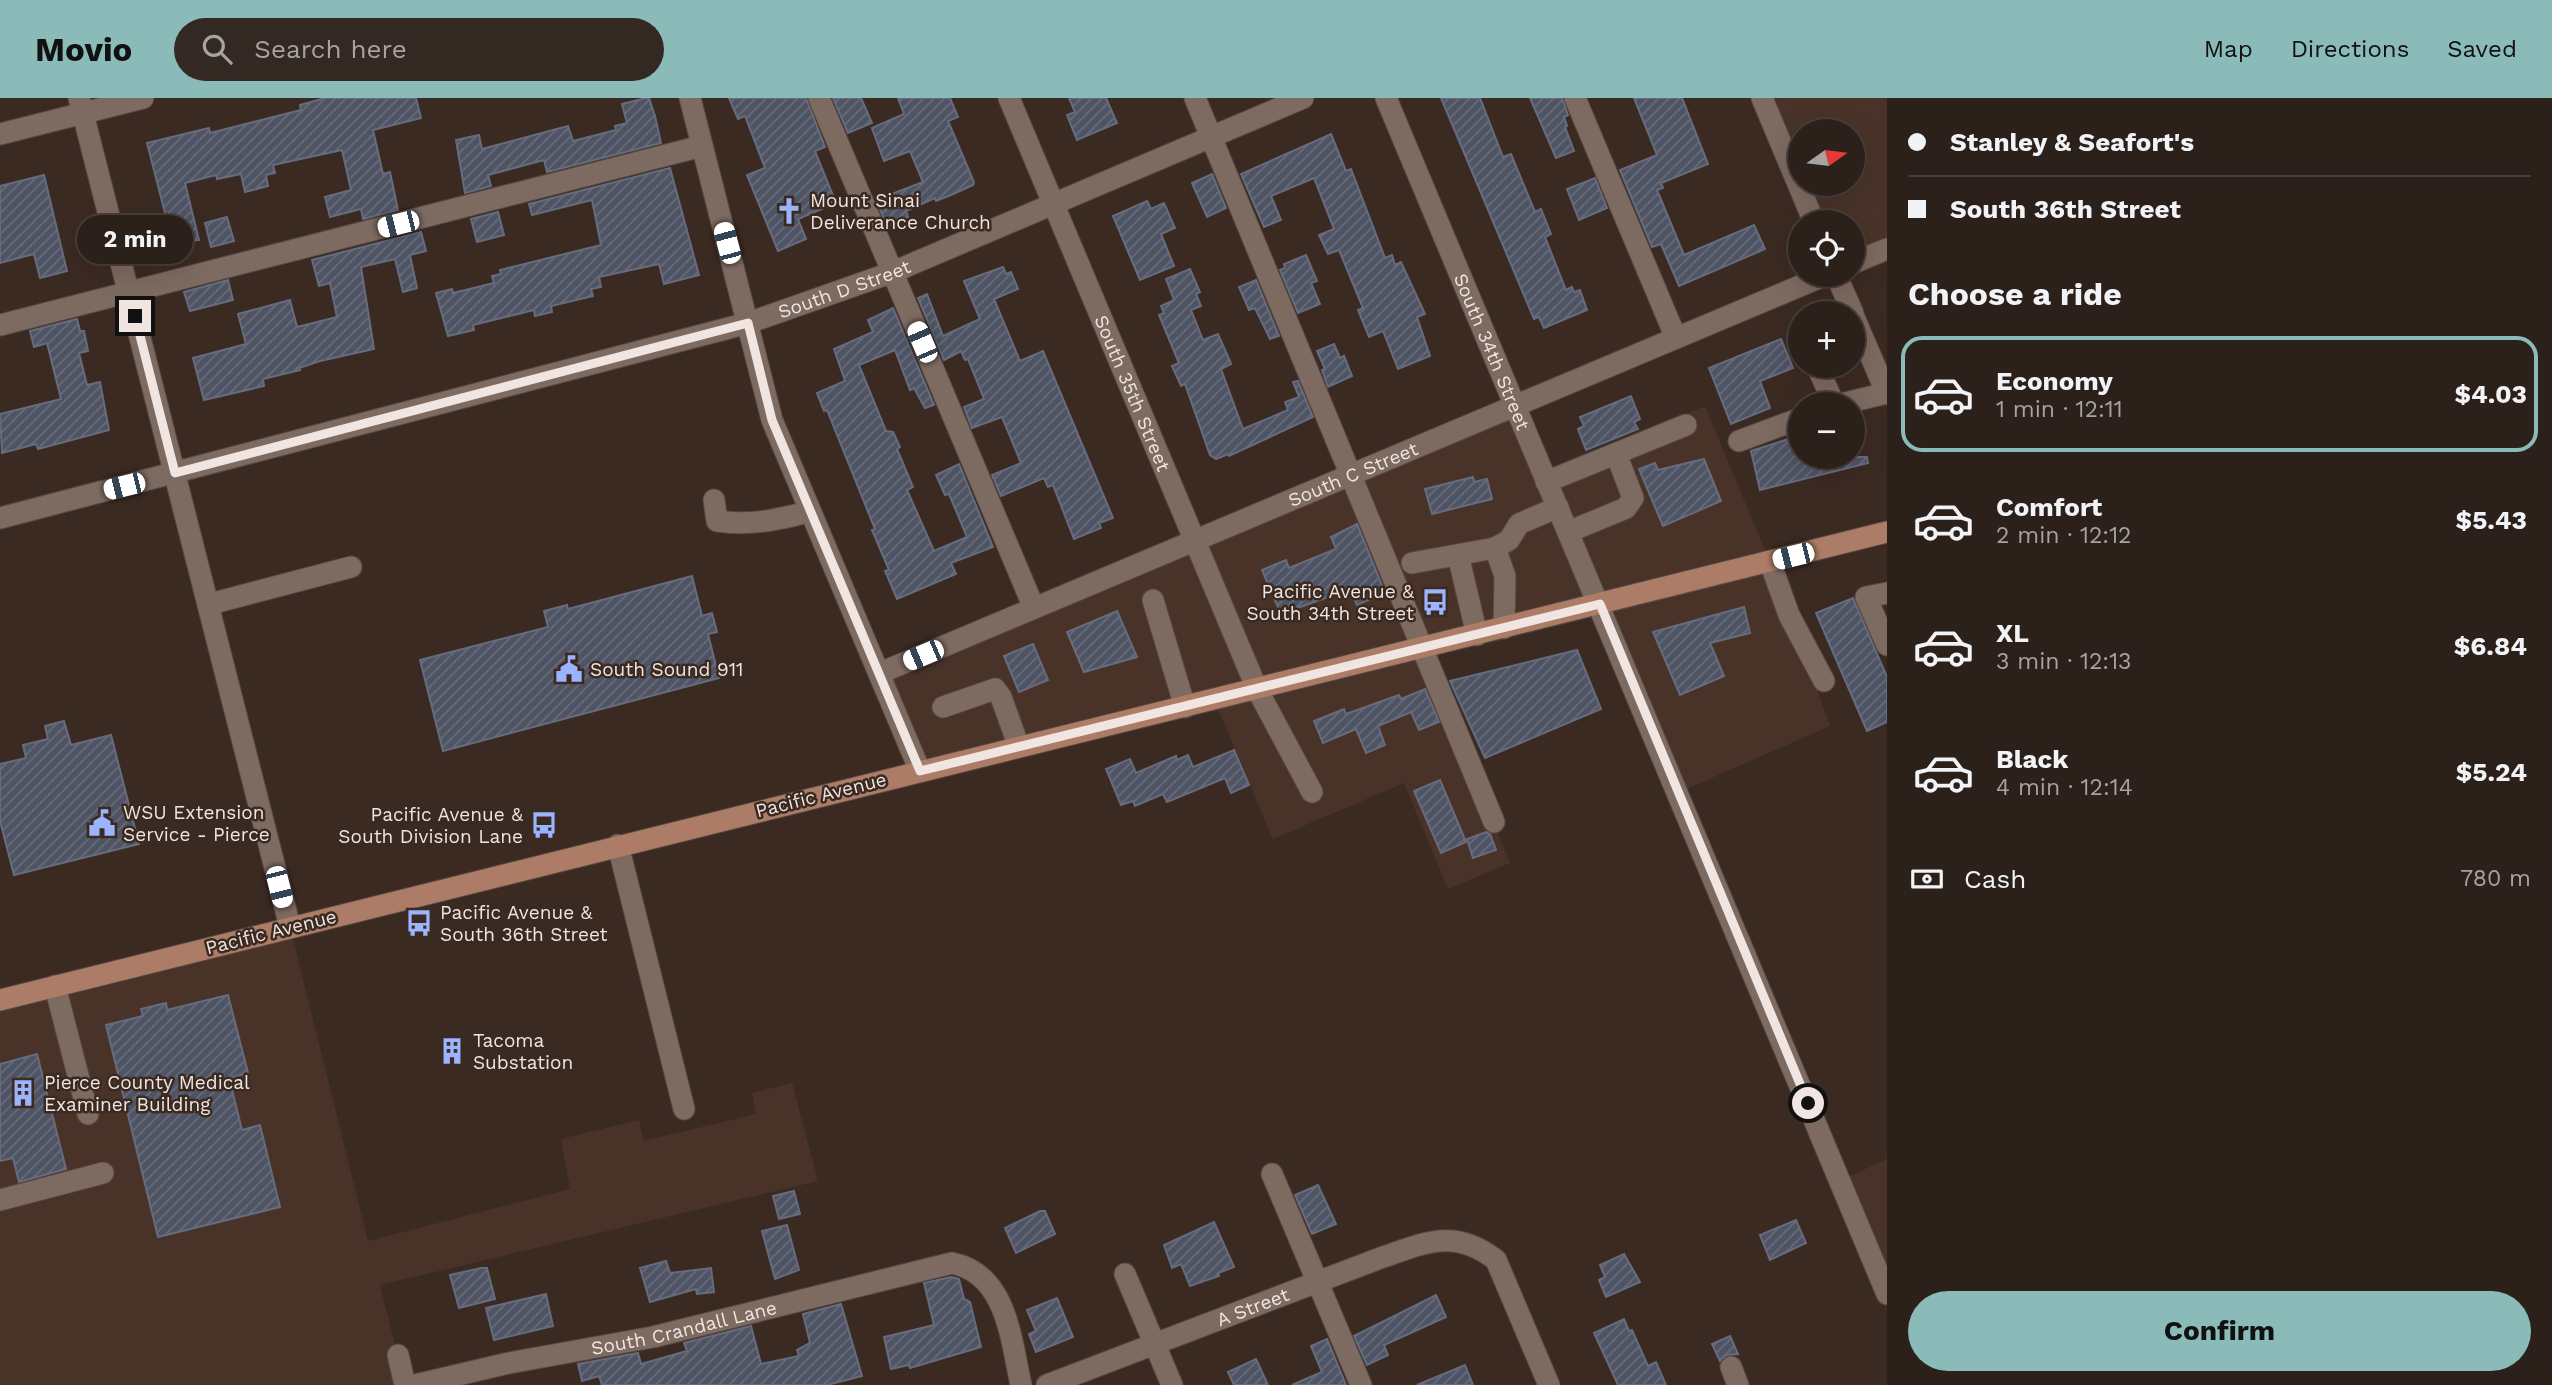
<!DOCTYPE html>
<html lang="en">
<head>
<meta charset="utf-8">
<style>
	:root { --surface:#2c201a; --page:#342823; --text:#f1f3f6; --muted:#a6a3a2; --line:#483e39; --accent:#8bbbb9 }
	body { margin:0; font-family:"Work Sans",sans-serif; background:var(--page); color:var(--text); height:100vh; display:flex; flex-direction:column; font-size:26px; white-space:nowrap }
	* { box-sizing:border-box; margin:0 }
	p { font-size:23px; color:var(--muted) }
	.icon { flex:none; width:38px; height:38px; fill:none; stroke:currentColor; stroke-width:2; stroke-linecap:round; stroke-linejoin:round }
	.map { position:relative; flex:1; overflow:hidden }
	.sheet { display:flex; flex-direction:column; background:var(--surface); width:665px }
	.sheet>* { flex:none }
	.hud { display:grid; align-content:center; height:154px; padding:0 21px; background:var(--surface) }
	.needle { width:46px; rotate:76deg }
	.fabs { position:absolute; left:1788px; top:21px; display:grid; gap:14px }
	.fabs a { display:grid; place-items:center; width:77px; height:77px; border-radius:50%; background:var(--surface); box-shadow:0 7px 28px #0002,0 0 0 2px var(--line); font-size:35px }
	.end { position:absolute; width:32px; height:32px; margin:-16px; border:9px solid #f0e5e0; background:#111; box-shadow:0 0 0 4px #111 }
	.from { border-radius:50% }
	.bubble { position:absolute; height:49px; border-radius:24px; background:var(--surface); box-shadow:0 7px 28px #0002,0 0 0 2px var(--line); font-size:23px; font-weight:700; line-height:49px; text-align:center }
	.car { position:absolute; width:21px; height:42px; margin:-21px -10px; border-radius:9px; box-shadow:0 0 5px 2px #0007; background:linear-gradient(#fff 24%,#345 0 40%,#fff 0 76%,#345 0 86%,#fff 0) }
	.hud b { display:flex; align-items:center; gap:24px; height:66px; font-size:26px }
	.hud b+b { border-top:2px solid var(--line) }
	.hud i { width:18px; height:18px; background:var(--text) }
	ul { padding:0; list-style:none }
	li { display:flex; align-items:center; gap:21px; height:116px; margin:0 14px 10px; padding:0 7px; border:4px solid transparent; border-radius:21px }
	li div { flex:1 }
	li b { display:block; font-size:26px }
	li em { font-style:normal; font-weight:700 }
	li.active { border-color:var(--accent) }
	li>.icon { width:63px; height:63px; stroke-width:1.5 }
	h2 { padding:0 21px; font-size:32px; line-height:84px }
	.pay { display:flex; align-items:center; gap:18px; height:77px; padding:0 21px; font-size:26px }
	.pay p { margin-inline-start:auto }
	.action { display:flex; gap:14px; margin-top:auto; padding:14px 21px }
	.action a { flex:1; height:80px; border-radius:42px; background:var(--accent); color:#111; font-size:28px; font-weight:700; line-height:80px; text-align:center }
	header { display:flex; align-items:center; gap:42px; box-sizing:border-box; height:98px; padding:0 35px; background:var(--accent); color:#111 }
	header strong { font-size:33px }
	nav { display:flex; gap:38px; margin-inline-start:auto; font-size:24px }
	.search { width:490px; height:63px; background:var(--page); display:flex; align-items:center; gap:18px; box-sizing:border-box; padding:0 24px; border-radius:38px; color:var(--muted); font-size:26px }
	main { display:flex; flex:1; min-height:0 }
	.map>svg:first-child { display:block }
	.built { fill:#493329; fill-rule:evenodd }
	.building { fill:url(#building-hatch); stroke:#666c7e; stroke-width:2 }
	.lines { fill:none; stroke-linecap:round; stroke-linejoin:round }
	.minor-casing { stroke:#574942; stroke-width:23 }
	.major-casing { stroke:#574942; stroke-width:23 }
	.minor { stroke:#7d6a61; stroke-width:21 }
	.major { stroke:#ac7c66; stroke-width:21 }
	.route { stroke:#f0e5e0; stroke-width:9 }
	.labels { text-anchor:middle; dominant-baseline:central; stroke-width:5; stroke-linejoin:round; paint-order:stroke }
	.poi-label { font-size:19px; fill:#f0e5e0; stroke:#3b2a22; text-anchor:start }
	.street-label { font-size:19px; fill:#f0e5e0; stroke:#3b2a22 }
</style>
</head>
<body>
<header>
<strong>Movio</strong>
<div class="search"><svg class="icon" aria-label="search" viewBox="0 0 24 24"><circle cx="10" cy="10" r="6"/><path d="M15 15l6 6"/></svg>Search here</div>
<nav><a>Map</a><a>Directions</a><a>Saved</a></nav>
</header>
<main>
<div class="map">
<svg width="1887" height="1287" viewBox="0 0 1887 1287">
	<defs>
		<pattern id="building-hatch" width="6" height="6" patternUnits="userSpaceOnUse" patternTransform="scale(1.75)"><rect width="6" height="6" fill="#4e5464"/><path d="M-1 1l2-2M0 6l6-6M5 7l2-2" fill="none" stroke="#686c7a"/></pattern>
	</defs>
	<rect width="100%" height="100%" fill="#3b2a22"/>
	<g class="built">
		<path d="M1762,0H1887V151L1853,165V124H1814ZM1801,33H1853V86H1801Z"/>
		<path d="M1515,307L1545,378L1705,308L1782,493L1830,628L1675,696L1599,506L1423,551L1510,765L1448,791L1404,685L1273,741L1214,602L920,673L880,575Z"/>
		<path d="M290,829L368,1143L570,1091L561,1041L639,1022L644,1043L756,1016L752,995L792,985L818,1083L380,1187L405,1287H0V902Z"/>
		<path d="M1887,1061V1202L1837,1084Z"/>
	</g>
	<g class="building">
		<path d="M325,0H416L421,20L373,32L383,76L390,74L398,112L363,121L361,111L330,119L325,99L351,92L342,52L273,67L275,75L266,77L268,88L245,94L241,76L217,81L216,77L185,85L199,142L173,146L147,45L209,30L210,35L289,15L301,12L300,7Z"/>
		<path d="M646,0H649L655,18L661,45L547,74L544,62L488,77L491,88L465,95L456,42L479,37L482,51L568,28L573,43L616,32L615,28L627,25L622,6Z"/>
		<path d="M729,0H806L825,49L815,53L836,105L798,121L806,141L778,153L747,77L765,70L745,18L738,21Z"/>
		<path d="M833,0H861L872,25L848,35Z"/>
		<path d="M898,0H950L958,19L948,23L974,84L973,87L951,97L936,103L935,100L906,113L908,119L887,128L876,102L923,84L910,53L884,63L872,30L904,16Z"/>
		<path d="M1069,0H1106L1117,25L1077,42L1067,17L1075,14Z"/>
		<path d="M1441,0H1480L1503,59L1511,56L1535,114L1541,111L1551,136L1545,139L1566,192L1572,189L1574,194L1580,192L1587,212L1544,230L1539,219L1534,221Z"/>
		<path d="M1530,0H1562L1568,17L1564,19L1567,28L1565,29L1574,53L1556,60Z"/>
		<path d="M1634,0H1682L1708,66L1661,85L1663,90L1657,92L1684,157L1754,127L1765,151L1679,188L1661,146L1652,149L1620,72L1657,57Z"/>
		<path d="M1331,36L1346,73L1351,71L1385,160L1392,157L1395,167L1401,164L1425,216L1417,219L1430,258L1398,271L1383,233L1369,239L1358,212L1363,210L1339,152L1328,156L1319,137L1334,131L1314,80L1271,98L1281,122L1264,129L1241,76Z"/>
		<path d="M670,70L699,177L664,186L659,166L599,179L601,189L591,191L593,198L551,208L552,214L535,218L534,212L473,227L474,232L448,238L436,195L452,191L453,195L494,185L492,178L501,176L500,172L601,147L592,102L532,117L529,106Z"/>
		<path d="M1212,76L1226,110L1207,119L1192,85Z"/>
		<path d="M44,77L67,173L40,180L34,156L0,165V88Z"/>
		<path d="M1595,80L1607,110L1579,122L1567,91Z"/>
		<path d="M1147,103L1151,111L1164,105L1175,130L1161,136L1174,168L1140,182L1113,118Z"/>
		<path d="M498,114L504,137L477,144L471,121Z"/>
		<path d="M227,119L234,143L211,149L205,125Z"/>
		<path d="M421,134L426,153L410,157L417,190L403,194L395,161L361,169L374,251L320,263L299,270L300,272L263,281L264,288L204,302L193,260L246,246L238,216L290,202L297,229L337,219L330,185L319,188L312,162Z"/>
		<path d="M1306,157L1317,183L1311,185L1320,206L1298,215L1280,172L1285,170L1284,166Z"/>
		<path d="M1003,169L1006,176L1011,174L1018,191L994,201L1020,263L1043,253L1113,420L1099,425L1101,430L1074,441L1053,387L1048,389L1044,380L1001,398L992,377L1021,365L1002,319L972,330L964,309L984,301L968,261L965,262L961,253L944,262L918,200L927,196L943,238L980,221L964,183Z"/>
		<path d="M1190,171L1200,194L1196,196L1201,208L1191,212L1203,242L1218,236L1230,263L1231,266L1221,271L1243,331L1288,312L1285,304L1299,299L1293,284L1298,283L1313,319L1229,358L1228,356L1216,361L1210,357L1185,286L1181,288L1172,268L1179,265L1159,217L1164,215L1161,208L1174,202L1166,181Z"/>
		<path d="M228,182L233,202L190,213L184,194Z"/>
		<path d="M1256,182L1279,238L1270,241L1255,210L1249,212L1239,189Z"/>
		<path d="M893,210L934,307L925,310L914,290L910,292L895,252L859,267L886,333L893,334L900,349L897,351L913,389L907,392L934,453L967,439L949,396L945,397L936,377L959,366L993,449L951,465L956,476L897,501L885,473L889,472L872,432L875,431L827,312L824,313L817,295L845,283L834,251L873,234L868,222Z"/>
		<path d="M77,221L80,233H84L88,253L79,255L87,287L100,284L109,332L38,351L36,346L2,355L0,316L61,301L47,245L34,249L30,233Z"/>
		<path d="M1781,241L1793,270L1760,283L1770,310L1731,326L1709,270Z"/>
		<path d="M1334,246L1340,260L1344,258L1352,278L1328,289L1322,272L1325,271L1317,253Z"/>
		<path d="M1631,298L1640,321L1634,324L1638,331L1586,352L1578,331L1584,328L1580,319Z"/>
		<path d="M1801,337V359H1867L1868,365L1760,392L1751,353Z"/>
		<path d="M1704,361L1721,403L1663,428L1639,371L1655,365L1658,372Z"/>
		<path d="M1473,379L1474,384L1487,381L1492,401L1432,416L1425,391Z"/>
		<path d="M1357,426L1385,495L1357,507L1350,491L1281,516L1262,472L1286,462L1289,470L1336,451L1331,439Z"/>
		<path d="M692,478L702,518L712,515L717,534L708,536L719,580L443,653L420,562L548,529L544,513L567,507L568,511Z"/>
		<path d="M1853,500L1887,579V624L1867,633L1816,515Z"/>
		<path d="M1744,509L1750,535L1710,545L1724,578L1680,597L1653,534Z"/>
		<path d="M1117,513L1137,559L1084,574L1067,534Z"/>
		<path d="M1033,546L1048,582L1019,594L1004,558Z"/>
		<path d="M1577,552L1601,611L1485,660L1450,583Z"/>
		<path d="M1425,591L1439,624L1419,632L1411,614L1378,628L1385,647L1366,655L1356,631L1323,645L1314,623L1344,611L1346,616L1399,597L1401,601Z"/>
		<path d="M64,623L71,647L111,637L139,746L14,777L0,723V666L26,660L23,647L48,641L45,628Z"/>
		<path d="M1234,652L1249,687L1231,695L1225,680L1167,704L1163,696L1135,708L1133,703L1121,707L1106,671L1130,661L1136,675L1176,658L1177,662L1188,657L1193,669Z"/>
		<path d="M1440,682L1466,744L1441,755L1414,693Z"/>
		<path d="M1486,734L1490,736L1496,752L1473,760L1467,741Z"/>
		<path d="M228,897L248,975L229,980L242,1032L260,1027L280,1109L158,1139L106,927L143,918L141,911L166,905L167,912Z"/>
		<path d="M37,956L66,1071L19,1084L13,1060L0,1063V966Z"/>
		<path d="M1318,1087L1336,1126L1312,1136L1295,1097Z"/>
		<path d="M794,1093L800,1116L779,1121L773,1098Z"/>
		<path d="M1040,1113H1045L1055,1136L1016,1155L1005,1130Z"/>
		<path d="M1796,1122L1806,1145L1770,1162L1760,1137Z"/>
		<path d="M1214,1124L1234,1169L1218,1175L1219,1178L1190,1188L1181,1166L1172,1170L1164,1147Z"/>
		<path d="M787,1127L799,1172L775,1181L762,1133Z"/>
		<path d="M1624,1156L1640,1184L1606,1199L1599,1182L1605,1179L1600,1167Z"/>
		<path d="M666,1163L670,1175L711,1170L714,1194L697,1196L696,1191L650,1204L640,1170Z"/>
		<path d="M481,1170H487L495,1201L459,1210L450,1177Z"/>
		<path d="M951,1179L959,1181L964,1201L970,1204L981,1249L910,1270L909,1267L891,1271L884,1239L934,1227L924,1185Z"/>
		<path d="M546,1196L553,1228L494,1242L486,1210Z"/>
		<path d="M1436,1197L1446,1219L1384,1247L1388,1257L1367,1267L1354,1238Z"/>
		<path d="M1057,1200L1073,1239L1036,1254L1029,1236L1036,1233L1027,1212Z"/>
		<path d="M841,1206L862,1278L827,1287H602L599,1278L582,1283L578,1266L638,1255L641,1266L687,1253L684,1245L751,1228L761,1266L799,1258L797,1252L810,1245L803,1216Z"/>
		<path d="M1624,1221L1629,1233L1632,1232L1648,1268L1656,1264L1666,1287H1618L1594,1235Z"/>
		<path d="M1730,1238L1738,1256L1726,1257L1720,1263L1712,1246Z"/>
		<path d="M1327,1241L1346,1287H1292L1322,1274L1311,1248Z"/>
		<path d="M1256,1261L1268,1287H1234L1228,1274Z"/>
		<path d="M1465,1267L1473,1287H1417Z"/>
	</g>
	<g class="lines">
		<defs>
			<g id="minor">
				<path d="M79,0L290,829"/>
				<path d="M690,0L772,322L920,673"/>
				<path d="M819,0L1034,510"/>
				<path id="s1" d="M1009,0L1257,591L1312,694"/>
				<path d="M1195,0L1494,724"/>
				<path id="s2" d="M1386,0L1887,1196"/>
				<path d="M1575,0L1676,240"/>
				<path d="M1762,0L1814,124"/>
				<path d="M0,36L143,0"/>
				<path d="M1853,165L1887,151"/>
				<path d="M1836,177L1853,215"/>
				<path d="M1853,217L1887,296"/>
				<path d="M0,227L702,48"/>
				<path d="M1817,268L1834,306"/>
				<path d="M1841,306L1887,295"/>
				<path d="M1739,343L1801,320"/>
				<path d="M1546,384L1686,327"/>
				<path d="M714,402L717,423C750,428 776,422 808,414"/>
				<path id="s3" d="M0,420L748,225L893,174L1303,0"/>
				<path d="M1568,434L1626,410L1633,400L1617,358"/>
				<path d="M1495,450L1505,478L1504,530"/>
				<path d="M1458,457L1477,537"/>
				<path d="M1770,464L1789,517L1824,583"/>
				<path d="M1412,465L1495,450L1509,442L1519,426L1558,409"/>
				<path d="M1887,495L1866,499L1887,547"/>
				<path d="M1153,502L1185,609"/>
				<path d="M210,506L351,469"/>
				<path id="s4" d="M880,575L1826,177"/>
				<path d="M943,609L995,591L1001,599L1019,649"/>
				<path d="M618,747L684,1011"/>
				<path d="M55,888L88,1016"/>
				<path d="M1272,1076L1361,1287"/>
				<path d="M0,1102L103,1075"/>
				<path d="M1125,1176L1172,1287"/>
				<path d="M398,1257L405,1287"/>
				<path d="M1731,1269L1738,1287"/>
				<path id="s5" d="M415,1287L509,1265L653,1239L952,1165C1007,1176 1011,1242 1021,1287"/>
				<path id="s6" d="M1047,1287L1383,1159C1427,1144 1455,1130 1496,1162L1549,1287"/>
			</g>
			<path id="major" d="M0,902L1887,434"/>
		</defs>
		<use href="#minor" class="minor-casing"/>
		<use href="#major" class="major-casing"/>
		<use href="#minor" class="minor"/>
		<use href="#major" class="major"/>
	</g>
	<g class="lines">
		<path class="route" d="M135,218L175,375L748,225L772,322L920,673L1600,506L1808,1005"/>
	</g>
	<defs>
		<symbol id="church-bare" viewBox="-9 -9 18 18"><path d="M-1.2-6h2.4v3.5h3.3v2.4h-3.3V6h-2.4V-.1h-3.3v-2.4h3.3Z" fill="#9cb4fd" stroke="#3b2a22" stroke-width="2.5" paint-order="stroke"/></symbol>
		<symbol id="bus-bare" viewBox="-9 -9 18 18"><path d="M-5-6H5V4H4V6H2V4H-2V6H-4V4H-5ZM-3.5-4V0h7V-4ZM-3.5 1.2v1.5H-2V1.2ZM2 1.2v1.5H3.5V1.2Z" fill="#9cb4fd" stroke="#3b2a22" stroke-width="2.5" paint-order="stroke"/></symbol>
		<symbol id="civic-bare" viewBox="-9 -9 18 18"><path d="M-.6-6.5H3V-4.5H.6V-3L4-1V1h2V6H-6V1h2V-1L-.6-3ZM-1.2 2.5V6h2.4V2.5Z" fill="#9cb4fd" stroke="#3b2a22" stroke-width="2.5" paint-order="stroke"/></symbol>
		<symbol id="building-bare" viewBox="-9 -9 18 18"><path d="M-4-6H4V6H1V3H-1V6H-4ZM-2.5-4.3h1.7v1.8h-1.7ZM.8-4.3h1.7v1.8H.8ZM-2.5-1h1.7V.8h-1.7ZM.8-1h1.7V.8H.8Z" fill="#9cb4fd" stroke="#3b2a22" stroke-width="2.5" paint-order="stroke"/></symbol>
	</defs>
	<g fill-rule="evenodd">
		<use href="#church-bare" x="770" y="94" width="38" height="38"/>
		<use href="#bus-bare" x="1416" y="485" width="38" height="38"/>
		<use href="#civic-bare" x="550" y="552" width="38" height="38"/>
		<use href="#civic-bare" x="83" y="706" width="38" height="38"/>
		<use href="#bus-bare" x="525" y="708" width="38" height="38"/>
		<use href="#bus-bare" x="400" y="806" width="38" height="38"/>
		<use href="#building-bare" x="433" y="934" width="38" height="38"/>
		<use href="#building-bare" x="4" y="976" width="38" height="38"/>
	</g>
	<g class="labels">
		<g class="poi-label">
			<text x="810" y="102">Mount Sinai<tspan x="810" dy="22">Deliverance Church</tspan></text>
			<text x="1414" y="493" text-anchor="end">Pacific Avenue &amp;<tspan x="1414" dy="22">South 34th Street</tspan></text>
			<text x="590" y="571">South Sound 911</text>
			<text x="123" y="714">WSU Extension<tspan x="123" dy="22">Service - Pierce</tspan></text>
			<text x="523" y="716" text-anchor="end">Pacific Avenue &amp;<tspan x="523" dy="22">South Division Lane</tspan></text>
			<text x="440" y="814">Pacific Avenue &amp;<tspan x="440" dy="22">South 36th Street</tspan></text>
			<text x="473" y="942">Tacoma<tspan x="473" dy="22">Substation</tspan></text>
			<text x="44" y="984">Pierce County Medical<tspan x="44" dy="22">Examiner Building</tspan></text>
		</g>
		<g class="street-label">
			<text stroke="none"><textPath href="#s3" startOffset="875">South D Street</textPath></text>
			<text stroke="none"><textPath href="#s2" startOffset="275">South 34th Street</textPath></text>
			<text stroke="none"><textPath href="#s1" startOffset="320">South 35th Street</textPath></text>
			<text stroke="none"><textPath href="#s4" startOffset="513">South C Street</textPath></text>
			<text transform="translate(821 697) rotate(-14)">Pacific Avenue</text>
			<text transform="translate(271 834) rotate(-14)">Pacific Avenue</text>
			<text stroke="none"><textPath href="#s6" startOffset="220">A Street</textPath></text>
			<text stroke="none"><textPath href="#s5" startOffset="275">South Crandall Lane</textPath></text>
		</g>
	</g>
</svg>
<div class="fabs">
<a><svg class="needle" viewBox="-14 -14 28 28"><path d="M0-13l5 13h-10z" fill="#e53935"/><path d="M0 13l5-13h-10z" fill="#a6a3a2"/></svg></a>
<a><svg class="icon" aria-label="locate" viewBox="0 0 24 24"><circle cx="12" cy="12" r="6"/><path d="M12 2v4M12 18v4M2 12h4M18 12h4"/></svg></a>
<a>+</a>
<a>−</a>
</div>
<i class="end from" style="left:1808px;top:1005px"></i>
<i class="end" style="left:135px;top:218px"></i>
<div class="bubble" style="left:77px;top:117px;width:116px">2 min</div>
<i class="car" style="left:398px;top:126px;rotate:256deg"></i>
<i class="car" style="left:727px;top:145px;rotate:345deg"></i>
<i class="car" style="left:922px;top:244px;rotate:337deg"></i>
<i class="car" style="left:124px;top:388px;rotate:256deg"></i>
<i class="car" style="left:1793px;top:458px;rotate:256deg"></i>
<i class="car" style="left:923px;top:557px;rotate:247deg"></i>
<i class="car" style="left:279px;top:789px;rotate:166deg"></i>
</div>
<section class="sheet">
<div class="hud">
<b><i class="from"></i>Stanley &amp; Seafort's</b>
<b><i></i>South 36th Street</b>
</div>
<h2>Choose a ride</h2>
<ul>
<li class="active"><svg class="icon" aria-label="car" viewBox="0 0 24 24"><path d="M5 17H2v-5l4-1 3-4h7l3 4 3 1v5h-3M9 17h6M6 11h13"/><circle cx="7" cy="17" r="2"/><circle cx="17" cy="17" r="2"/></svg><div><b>Economy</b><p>1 min · 12:11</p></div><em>$4.03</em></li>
<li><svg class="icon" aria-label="car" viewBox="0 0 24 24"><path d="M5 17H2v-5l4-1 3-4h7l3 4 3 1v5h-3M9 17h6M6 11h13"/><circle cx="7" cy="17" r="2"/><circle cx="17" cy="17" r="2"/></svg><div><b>Comfort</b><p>2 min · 12:12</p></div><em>$5.43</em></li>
<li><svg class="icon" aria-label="car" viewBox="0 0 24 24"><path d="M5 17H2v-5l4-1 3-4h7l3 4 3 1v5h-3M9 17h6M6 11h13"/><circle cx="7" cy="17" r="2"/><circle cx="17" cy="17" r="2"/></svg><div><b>XL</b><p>3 min · 12:13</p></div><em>$6.84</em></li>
<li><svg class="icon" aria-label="car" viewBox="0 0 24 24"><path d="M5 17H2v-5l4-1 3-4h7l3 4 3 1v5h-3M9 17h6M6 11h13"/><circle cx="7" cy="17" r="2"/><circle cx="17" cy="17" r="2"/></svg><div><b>Black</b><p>4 min · 12:14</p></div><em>$5.24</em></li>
</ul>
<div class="pay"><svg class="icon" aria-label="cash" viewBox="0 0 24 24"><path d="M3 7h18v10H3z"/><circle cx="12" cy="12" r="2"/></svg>Cash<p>780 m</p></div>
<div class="action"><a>Confirm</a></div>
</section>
</main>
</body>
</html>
